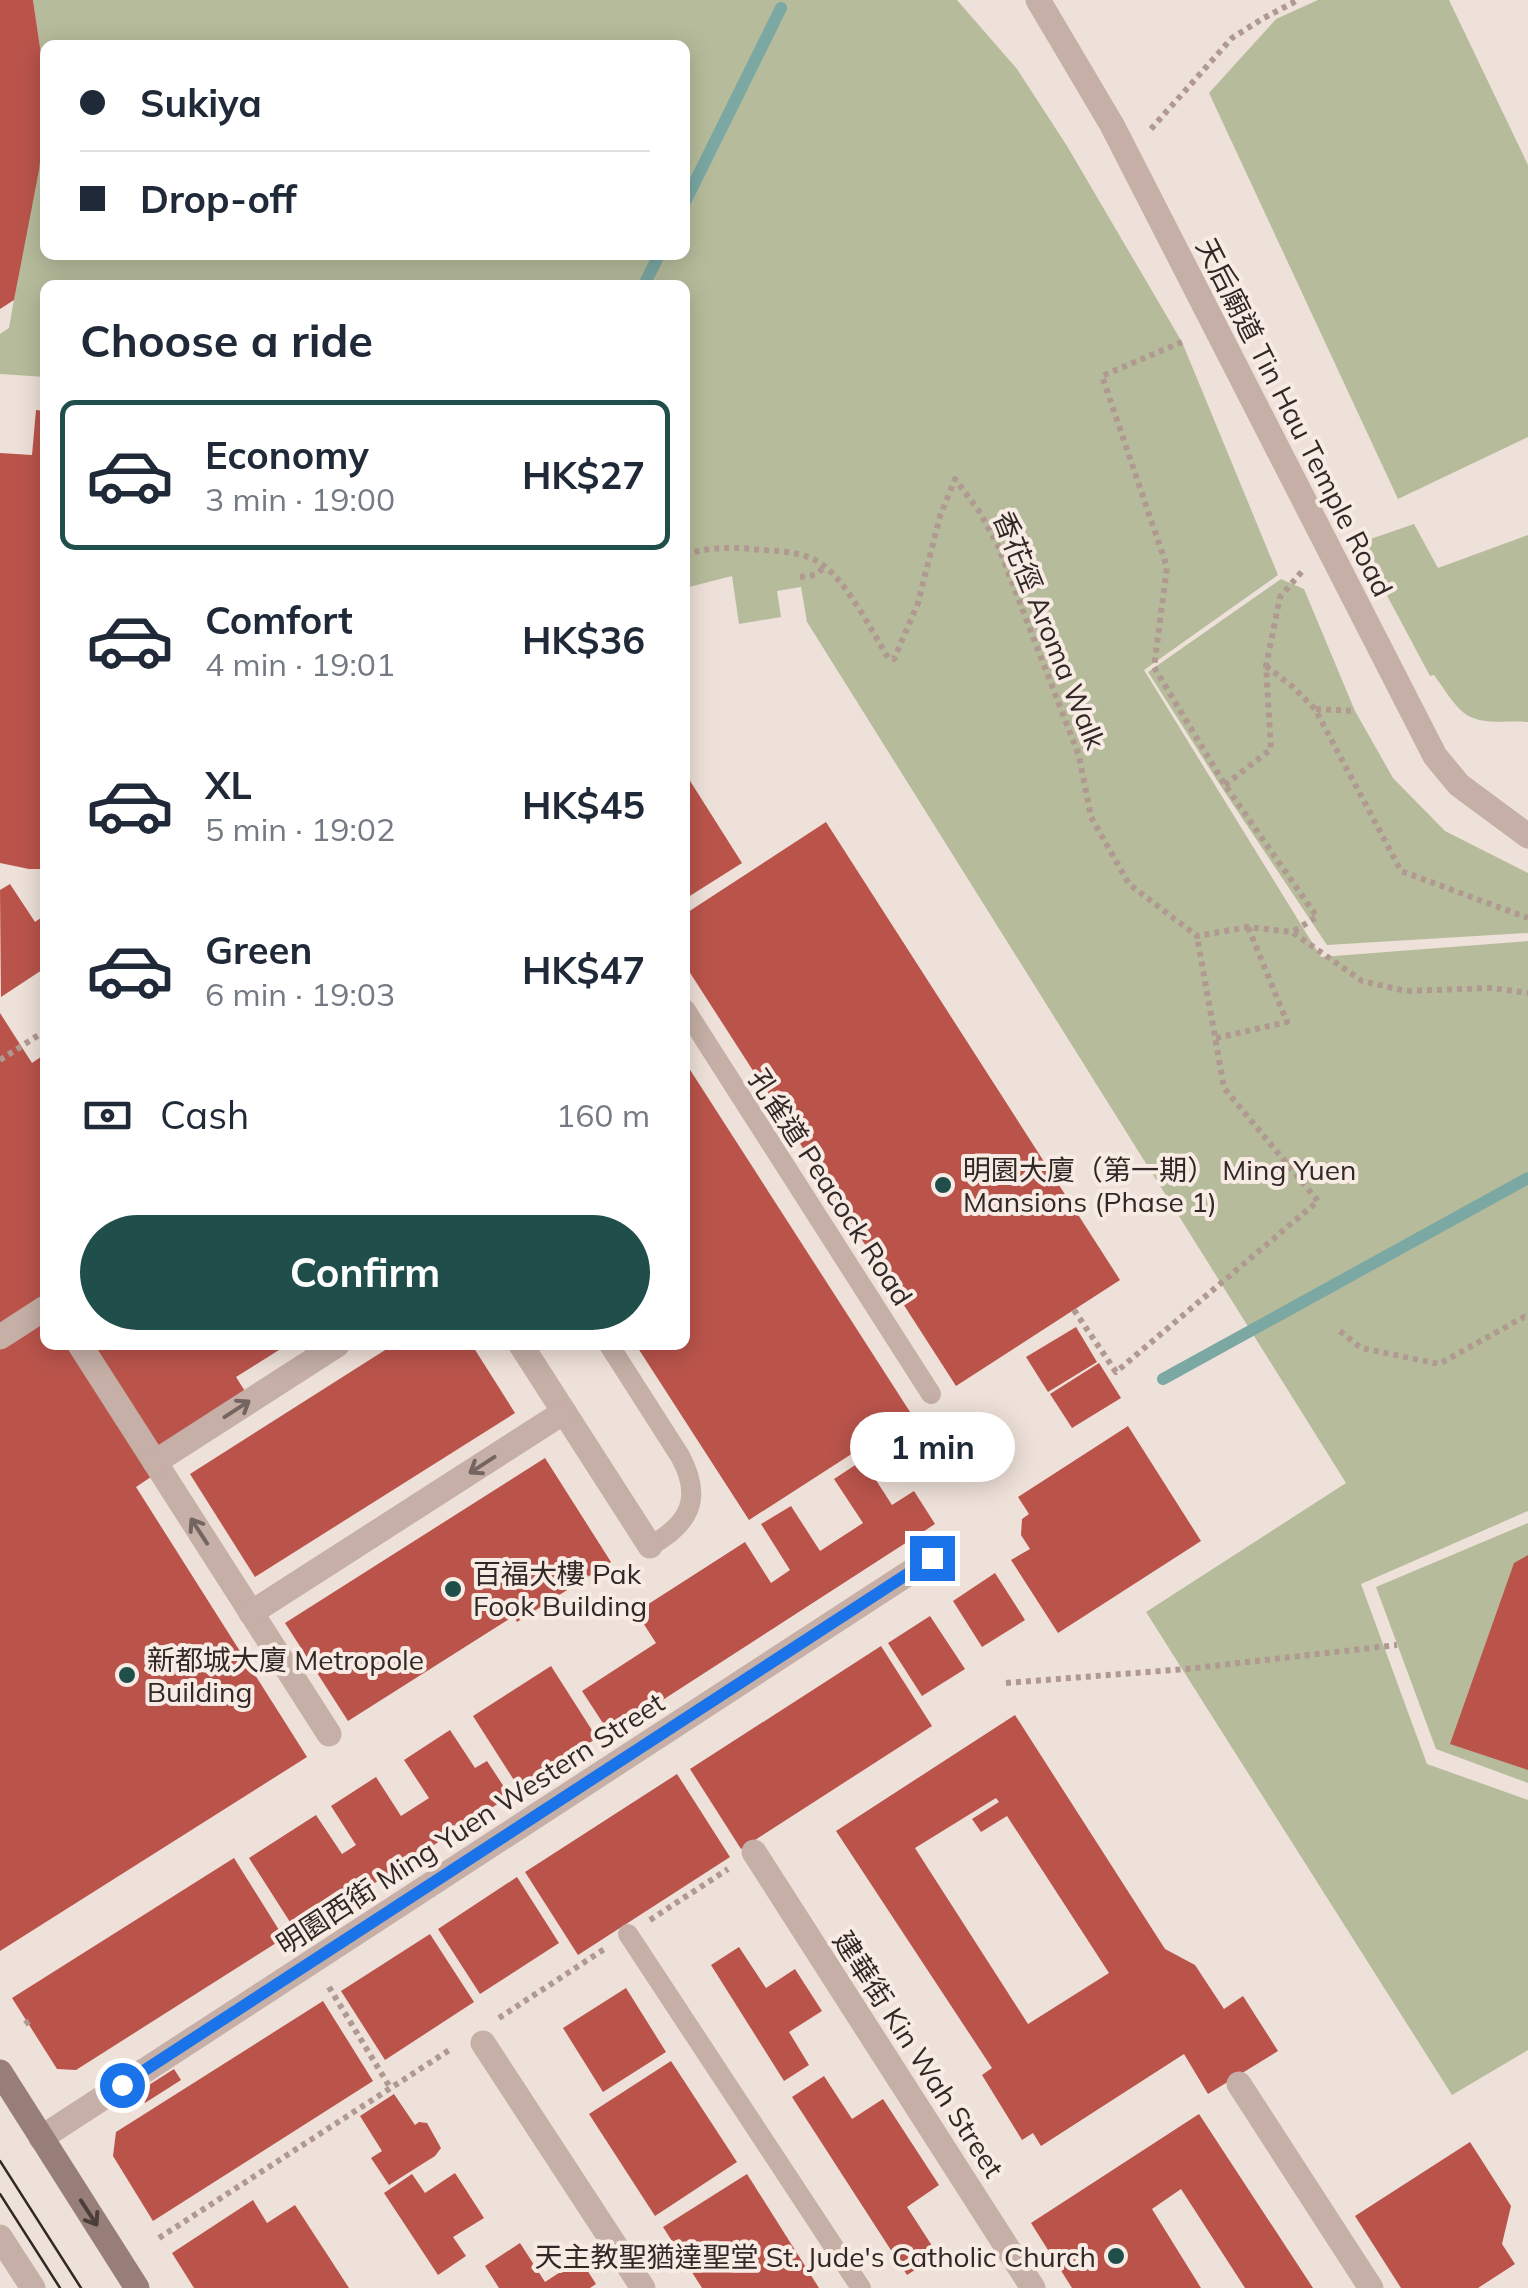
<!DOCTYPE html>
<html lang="en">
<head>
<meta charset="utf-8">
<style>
	:root { --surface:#fff; --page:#f6f6f7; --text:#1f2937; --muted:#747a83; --line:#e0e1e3; --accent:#204f4b }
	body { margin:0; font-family:Mulish,"Noto Sans TC",sans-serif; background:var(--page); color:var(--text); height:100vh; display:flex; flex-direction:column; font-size:38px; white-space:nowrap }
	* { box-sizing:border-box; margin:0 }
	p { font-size:32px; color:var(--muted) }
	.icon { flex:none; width:55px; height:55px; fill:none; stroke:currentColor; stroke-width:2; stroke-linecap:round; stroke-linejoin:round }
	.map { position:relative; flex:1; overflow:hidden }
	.sheet { position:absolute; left:40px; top:280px; width:650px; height:1070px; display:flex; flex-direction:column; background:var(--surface); border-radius:15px; box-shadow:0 5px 25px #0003 }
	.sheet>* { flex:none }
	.guide { position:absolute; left:40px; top:40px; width:650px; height:220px; border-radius:15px; box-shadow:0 5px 25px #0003; display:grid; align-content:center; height:220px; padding:0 40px; background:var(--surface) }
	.end { position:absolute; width:45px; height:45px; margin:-22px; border:12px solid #1a73e8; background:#fff; box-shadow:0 0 0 5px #fff }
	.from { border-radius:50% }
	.bubble { position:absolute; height:70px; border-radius:35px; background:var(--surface); box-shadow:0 5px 25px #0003; font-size:32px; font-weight:700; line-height:70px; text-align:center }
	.guide b { display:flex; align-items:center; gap:35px; height:95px; font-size:38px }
	.guide b+b { border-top:2px solid var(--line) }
	.guide i { width:25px; height:25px; background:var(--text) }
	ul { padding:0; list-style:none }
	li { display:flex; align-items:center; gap:30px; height:150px; margin:0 20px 15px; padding:0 20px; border:5px solid transparent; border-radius:15px }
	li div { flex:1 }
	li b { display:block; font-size:38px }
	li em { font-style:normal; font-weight:700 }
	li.on { border-color:var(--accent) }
	li>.icon { width:90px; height:90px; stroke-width:1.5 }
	h2 { padding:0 40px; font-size:45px; line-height:120px }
	.pay { display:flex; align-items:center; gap:25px; height:110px; padding:0 40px; font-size:38px }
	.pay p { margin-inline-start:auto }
	.primary-button { display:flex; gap:20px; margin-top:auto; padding:20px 40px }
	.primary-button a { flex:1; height:115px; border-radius:60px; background:var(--accent); color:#fff; font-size:40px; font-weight:700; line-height:115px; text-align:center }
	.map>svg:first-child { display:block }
	.green { fill:#b6bc9b }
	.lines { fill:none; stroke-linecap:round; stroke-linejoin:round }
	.stream { stroke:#7ba8a3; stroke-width:12 }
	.building { fill:#ba544b; fill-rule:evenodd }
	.path { stroke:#b09991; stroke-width:6; stroke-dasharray:5 5; stroke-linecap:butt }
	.service { stroke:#c5afa6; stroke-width:20 }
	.minor { stroke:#c5afa6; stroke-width:25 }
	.tertiary { stroke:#c5afa6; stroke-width:25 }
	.secondary { stroke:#987e78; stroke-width:25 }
	.tram { stroke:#322826; stroke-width:2.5 }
	.oneway { stroke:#746560 }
	.oneway2 { stroke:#4c3e3a }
	.route { stroke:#1a73e8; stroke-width:12 }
	.poi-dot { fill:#204f4b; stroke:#f7ebe4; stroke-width:4 }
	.labels { text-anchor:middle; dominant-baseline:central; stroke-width:8; stroke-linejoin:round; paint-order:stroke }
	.street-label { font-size:28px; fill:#322826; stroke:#f7ebe4 }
	.poi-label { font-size:28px; fill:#322826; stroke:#f7ebe4; text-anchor:start }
</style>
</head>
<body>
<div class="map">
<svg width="1528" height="2288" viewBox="0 0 1528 2288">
	<rect width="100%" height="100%" fill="#eee1d9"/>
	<g class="green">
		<path d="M33,0H957L1017,69L1067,146L1182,342L1278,575L1144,670L1321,957L1528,941V1511L1361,1584L1427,1764L1528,1800V2050L1452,2095L1146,1612L1346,1483L807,622L801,587L777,591L781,617L739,624L732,576L685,588V285H45V377L0,374V334L9,328L45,122V255H685V45H45V81Z"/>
		<path d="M1318,0H1449L1528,165V437L1398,499L1209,93L1276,19Z"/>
		<path d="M1414,524L1438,568L1528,535V722C1509,720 1480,726 1464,713C1452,703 1443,687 1434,675L1430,676L1359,543Z"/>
		<path d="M1281,579L1304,589L1355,711L1393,778L1445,831L1528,873V933L1327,945L1222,788L1148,672Z"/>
		<path d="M1528,1523V1783L1436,1749L1376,1587Z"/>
	</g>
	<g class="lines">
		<g class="stream">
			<path d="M685,202L781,8"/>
			<path d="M644,285L659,255"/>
			<path d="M1163,1379L1528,1178"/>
		</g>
	</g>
	<g class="building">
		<path d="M0,0H33L45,81V122L39,170L14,300L0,309Z"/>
		<path d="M36,410L45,411V869H29L0,863V453L32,455Z"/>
		<path d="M685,773L742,863L685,899Z"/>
		<path d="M826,822L1120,1280L956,1386L685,965V914Z"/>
		<path d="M10,884L35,922L45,915V968L1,997L0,890Z"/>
		<path d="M0,1013L32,1063L45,1054V1345H287L236,1377L255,1407L136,1487L307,1757L0,1951Z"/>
		<path d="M685,1062L912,1415L749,1520L636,1345H685Z"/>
		<path d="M1076,1327L1097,1362L1048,1392L1026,1357Z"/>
		<path d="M393,1345H472L515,1413L255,1577L190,1474Z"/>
		<path d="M1099,1363L1121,1398L1072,1428L1050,1394Z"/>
		<path d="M977,1413L998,1444L947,1478L926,1447Z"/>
		<path d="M1128,1426L1201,1541L1058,1633L1011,1560L1030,1549L1021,1535L1022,1519L1029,1514L1018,1497Z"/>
		<path d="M545,1458L611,1562L517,1622L514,1616L348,1721L285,1623Z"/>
		<path d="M863,1460L892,1505L914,1491L935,1524L610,1734L582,1691L656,1643L636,1612L745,1542L771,1583L790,1570L761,1524L791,1506L820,1551L863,1523L834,1479Z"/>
		<path d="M1528,1555V1770L1450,1744L1514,1563Z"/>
		<path d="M995,1573L1025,1620L982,1647L953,1601Z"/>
		<path d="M930,1616L965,1669L922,1696L888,1643Z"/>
		<path d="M881,1646L932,1726L741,1849L690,1769Z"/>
		<path d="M551,1666L597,1738L519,1788L473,1716Z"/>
		<path d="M1015,1715L1165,1949L1195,1965L1224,2009L1243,1996L1278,2051L1208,2094L1184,2054L1041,2146L1033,2133L1022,2140L982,2075L992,2068L836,1831ZM996,1798L999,1802L972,1819L981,1832L1007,1816L1109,1973L1028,2024L915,1848Z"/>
		<path d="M450,1730L475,1768L487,1761L510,1796L297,1933L249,1858L316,1815L342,1854L356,1845L331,1806L376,1777L401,1816L429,1798L404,1760Z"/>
		<path d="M677,1774L730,1857L578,1955L525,1872Z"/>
		<path d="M234,1858L284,1938L76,2070L57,2069L12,1998Z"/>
		<path d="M517,1877L559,1943L480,1994L438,1929Z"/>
		<path d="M430,1934L474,2002L385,2060L341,1991Z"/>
		<path d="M739,1947L766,1988L795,1969L822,2011L789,2032L809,2065L784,2081L711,1965Z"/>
		<path d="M626,1988L666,2052L603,2092L563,2028Z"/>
		<path d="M323,2001L373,2081L153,2221L113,2156L116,2132Z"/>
		<path d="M671,2061L737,2162L655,2216L589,2114Z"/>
		<path d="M174,2069L181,2080L145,2103L138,2092Z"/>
		<path d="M824,2076L852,2119L883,2099L939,2185L907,2207L938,2255L907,2275L792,2097Z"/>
		<path d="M394,2094L415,2125L419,2122L427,2123L441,2148L435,2156L389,2185L371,2158L382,2151L360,2116Z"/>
		<path d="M1199,2114L1313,2288H1245L1181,2189L1152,2209L1201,2288H1072L1031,2223Z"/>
		<path d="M1470,2142L1511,2206L1502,2244L1515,2264L1478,2288H1401L1355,2216Z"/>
		<path d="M455,2173L484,2218L453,2237L466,2256L438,2275L384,2193L412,2174L425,2193Z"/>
		<path d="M747,2174L819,2288H702L663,2227Z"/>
		<path d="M253,2200L267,2223L295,2205L349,2288H194L172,2253Z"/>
		<path d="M520,2243L545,2282L580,2259L596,2284L590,2288H499L485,2266Z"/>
	</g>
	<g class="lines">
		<g class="path">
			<path d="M1151,129L1232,38L1262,19L1298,0"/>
			<path d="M1182,342L1102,376L1167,567L1154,667L1225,785L1317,917L1292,932"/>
			<path d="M685,555C710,546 736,547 762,550C780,551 799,552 815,560C843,573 872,632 889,659H894L918,603L940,516L955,479L979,511L998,546L1079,756L1091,817L1129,884L1197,936L1248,927L1292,932L1362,981L1406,991L1492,988L1528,993"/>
			<path d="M800,577L815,575L825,567"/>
			<path d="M1266,666L1293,687L1315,709L1401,871L1528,918"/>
			<path d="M1316,709L1355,711"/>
			<path d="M1225,785L1271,749L1266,666L1280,597L1304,569"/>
			<path d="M42,977L45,975"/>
			<path d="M1216,1038L1287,1022L1248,927"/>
			<path d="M0,1060L45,1031"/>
			<path d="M1074,1310L1116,1372L1318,1201L1224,1088L1197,936"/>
			<path d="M1340,1331L1361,1348L1439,1364L1524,1317L1528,1318"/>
			<path d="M1006,1683L1186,1669L1397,1645"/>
			<path d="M650,1920L728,1869"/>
			<path d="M329,1987L391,2089"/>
			<path d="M499,2018L606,1948"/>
			<path d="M25,2024L31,2020"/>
			<path d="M159,2238L451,2049"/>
		</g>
		<g class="service">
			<path d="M685,1009L931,1394"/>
			<path d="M609,1345L680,1456C703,1498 690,1524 650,1546"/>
			<path d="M628,1934L861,2288"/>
		</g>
		<g class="minor">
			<path d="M0,1337L45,1308"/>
			<path d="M80,1345L329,1734"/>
			<path d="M521,1345L650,1546"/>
			<path d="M155,1462L337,1345"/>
			<path d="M251,1613L564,1412"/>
			<path d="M754,1852L1033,2288"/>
			<path d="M483,2043L643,2288"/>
			<path d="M1239,2084L1371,2288"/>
			<path d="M41,2138L932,1558"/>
			<path d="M0,2237L33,2288"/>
		</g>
		<path class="tertiary" d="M1038,0L1112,125L1435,756L1459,785L1528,836"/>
		<path class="secondary" d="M0,2072L137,2288"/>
		<g class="tram">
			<path d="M0,2161L81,2288"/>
			<path d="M0,2194L60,2288"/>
		</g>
	</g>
	<defs><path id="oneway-shaft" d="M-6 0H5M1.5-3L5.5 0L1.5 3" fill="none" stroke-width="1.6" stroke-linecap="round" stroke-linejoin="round" transform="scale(2.5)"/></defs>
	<g class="oneway">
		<use href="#oneway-shaft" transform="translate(237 1409) rotate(-33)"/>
		<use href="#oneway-shaft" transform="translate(482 1465) rotate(147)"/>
		<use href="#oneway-shaft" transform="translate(199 1531) rotate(-123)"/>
	</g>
	<use class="oneway2" href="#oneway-shaft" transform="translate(89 2213) rotate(57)"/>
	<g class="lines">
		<path class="route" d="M122,2085L932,1558"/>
	</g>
	<g class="poi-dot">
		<circle cx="943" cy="1185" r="10"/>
		<circle cx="453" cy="1589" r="10"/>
		<circle cx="127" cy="1675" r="10"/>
		<circle cx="1116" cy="2256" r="10"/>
	</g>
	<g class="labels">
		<g class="street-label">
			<text transform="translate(1295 417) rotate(63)">天后廟道 Tin Hau Temple Road</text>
			<text transform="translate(1050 630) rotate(68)">香花徑 Aroma Walk</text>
			<text transform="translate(831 1187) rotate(57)">孔雀道 Peacock Road</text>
			<text transform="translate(470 1823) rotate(-33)">明園西街 Ming Yuen Western Street</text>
			<text transform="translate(919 2054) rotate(57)">建華街 Kin Wah Street</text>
		</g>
		<g class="poi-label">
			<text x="963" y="1169">明園大廈（第一期） Ming Yuen<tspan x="963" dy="32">Mansions (Phase 1)</tspan></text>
			<text x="473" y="1573">百福大樓 Pak<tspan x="473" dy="32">Fook Building</tspan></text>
			<text x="147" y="1659">新都城大廈 Metropole<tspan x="147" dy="32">Building</tspan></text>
			<text x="1096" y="2256" text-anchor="end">天主教聖猶達聖堂 St. Jude's Catholic Church</text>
		</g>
	</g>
</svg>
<i class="end from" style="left:122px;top:2085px"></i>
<i class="end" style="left:932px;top:1558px"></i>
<div class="bubble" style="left:850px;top:1412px;width:165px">1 min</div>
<div class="guide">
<b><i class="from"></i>Sukiya</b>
<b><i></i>Drop-off</b>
</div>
<section class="sheet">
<h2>Choose a ride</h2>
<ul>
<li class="on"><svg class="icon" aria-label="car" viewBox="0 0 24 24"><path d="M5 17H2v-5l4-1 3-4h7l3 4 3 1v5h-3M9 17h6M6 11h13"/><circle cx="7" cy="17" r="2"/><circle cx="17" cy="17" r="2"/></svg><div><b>Economy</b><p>3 min · 19:00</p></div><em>HK$27</em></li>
<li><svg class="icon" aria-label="car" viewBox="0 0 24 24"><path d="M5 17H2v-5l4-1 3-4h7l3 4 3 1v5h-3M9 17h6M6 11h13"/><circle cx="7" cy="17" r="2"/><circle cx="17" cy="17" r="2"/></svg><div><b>Comfort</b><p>4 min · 19:01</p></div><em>HK$36</em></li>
<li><svg class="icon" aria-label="car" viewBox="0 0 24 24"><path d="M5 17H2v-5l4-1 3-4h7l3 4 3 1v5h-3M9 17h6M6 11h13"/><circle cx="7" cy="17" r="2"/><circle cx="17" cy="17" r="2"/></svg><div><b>XL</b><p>5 min · 19:02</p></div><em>HK$45</em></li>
<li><svg class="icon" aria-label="car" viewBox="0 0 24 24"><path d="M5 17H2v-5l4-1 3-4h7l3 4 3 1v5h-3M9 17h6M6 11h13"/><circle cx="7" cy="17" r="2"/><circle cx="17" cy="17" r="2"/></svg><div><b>Green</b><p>6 min · 19:03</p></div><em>HK$47</em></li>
</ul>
<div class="pay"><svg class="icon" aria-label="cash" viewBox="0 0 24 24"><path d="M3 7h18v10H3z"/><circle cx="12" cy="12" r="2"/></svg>Cash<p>160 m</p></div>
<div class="primary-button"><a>Confirm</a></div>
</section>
</div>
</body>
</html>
